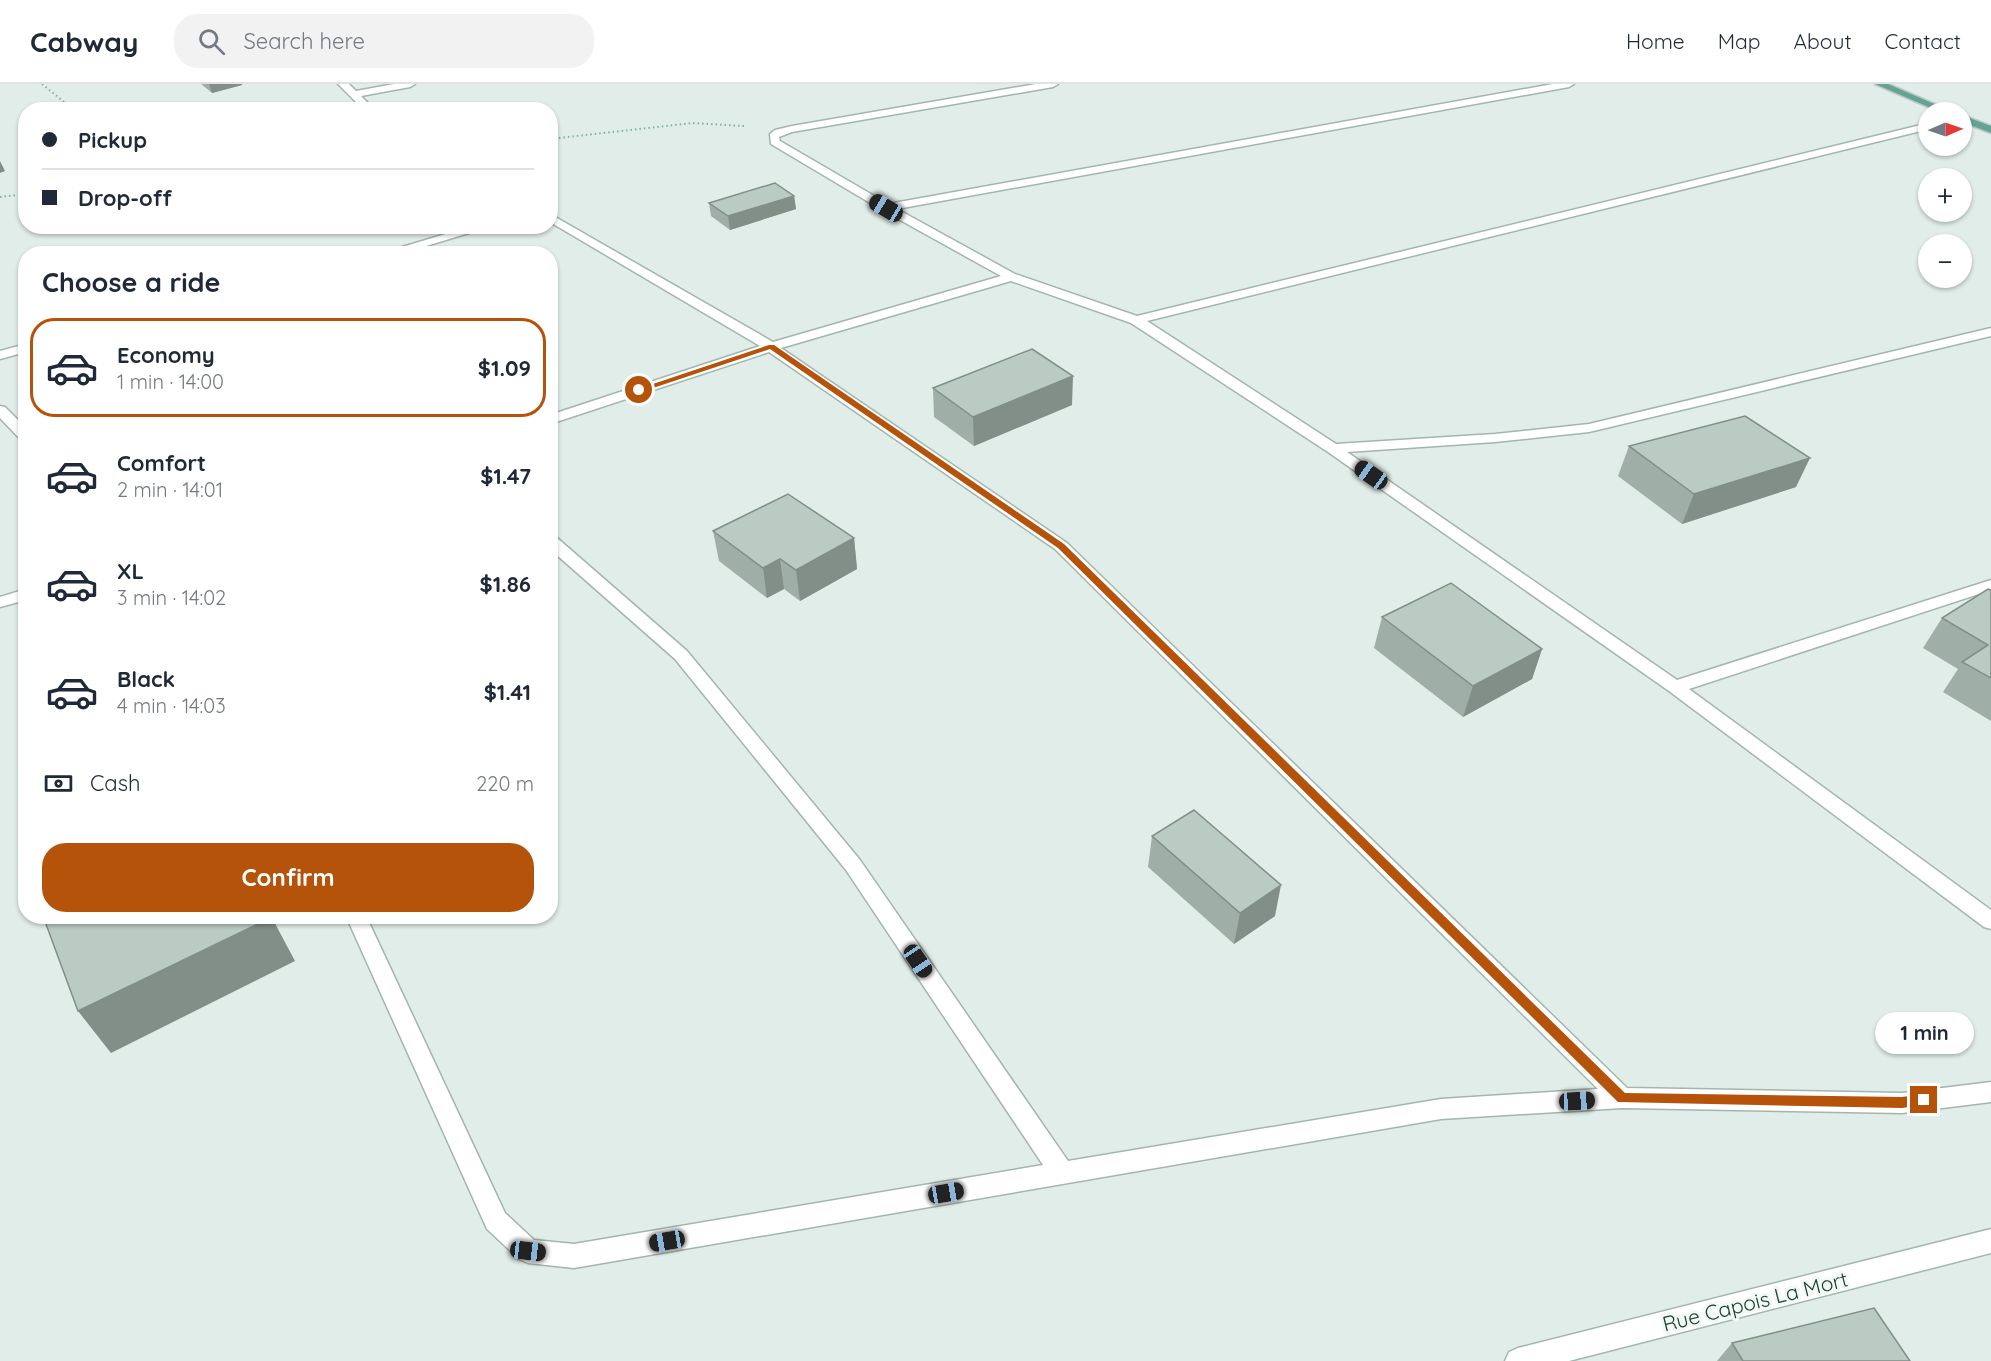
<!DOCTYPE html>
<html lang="en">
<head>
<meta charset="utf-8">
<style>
	:root { --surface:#fff; --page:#f2f2f3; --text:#1f2937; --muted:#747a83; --line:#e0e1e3; --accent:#b45309 }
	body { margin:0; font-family:Quicksand,sans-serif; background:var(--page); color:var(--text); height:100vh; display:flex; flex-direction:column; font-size:22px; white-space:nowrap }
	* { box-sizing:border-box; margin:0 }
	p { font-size:20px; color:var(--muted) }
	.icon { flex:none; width:33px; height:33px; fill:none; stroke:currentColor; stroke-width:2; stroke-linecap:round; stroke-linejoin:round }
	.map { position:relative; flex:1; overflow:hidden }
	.sheet { position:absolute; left:18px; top:162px; width:540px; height:678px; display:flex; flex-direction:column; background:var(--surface); border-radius:24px; box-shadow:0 2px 4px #0004 }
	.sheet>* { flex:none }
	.hud { position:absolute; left:18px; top:18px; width:540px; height:132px; border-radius:24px; box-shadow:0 2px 4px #0004; display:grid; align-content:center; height:132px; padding:0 24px; background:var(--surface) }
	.needle { width:39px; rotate:88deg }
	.tools { position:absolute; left:1918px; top:18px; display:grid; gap:12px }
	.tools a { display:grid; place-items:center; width:54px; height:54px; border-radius:50%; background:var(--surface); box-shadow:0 2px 4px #0004; font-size:30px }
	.end { position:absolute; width:27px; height:27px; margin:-14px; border:8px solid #b45309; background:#fff; box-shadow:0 0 0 3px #fff }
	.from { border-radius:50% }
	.bubble { position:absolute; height:42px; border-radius:21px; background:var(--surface); box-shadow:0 2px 4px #0004; font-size:20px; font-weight:700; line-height:42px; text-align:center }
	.car { position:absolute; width:18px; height:36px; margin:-18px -9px; border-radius:8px; box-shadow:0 0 4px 2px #0007; background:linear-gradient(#222 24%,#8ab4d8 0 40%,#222 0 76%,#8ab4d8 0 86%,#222 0) }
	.hud b { display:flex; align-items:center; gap:21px; height:57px; font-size:22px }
	.hud b+b { border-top:2px solid var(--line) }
	.hud i { width:15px; height:15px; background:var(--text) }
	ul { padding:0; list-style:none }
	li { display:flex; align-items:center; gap:18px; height:99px; margin:0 12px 9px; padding:0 12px; border:3px solid transparent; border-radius:24px }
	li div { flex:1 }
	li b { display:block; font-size:22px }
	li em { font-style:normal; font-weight:700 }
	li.selected { border-color:var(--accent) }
	li>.icon { width:54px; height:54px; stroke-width:1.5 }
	h2 { padding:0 24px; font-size:27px; line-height:72px }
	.pay { display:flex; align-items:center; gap:15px; height:66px; padding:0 24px; font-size:22px }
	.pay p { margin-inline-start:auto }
	.button { display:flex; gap:12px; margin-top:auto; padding:12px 24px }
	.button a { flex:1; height:69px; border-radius:24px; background:var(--accent); color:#fff; font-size:24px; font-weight:700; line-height:69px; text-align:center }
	header { display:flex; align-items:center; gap:36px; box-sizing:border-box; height:84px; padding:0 30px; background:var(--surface); border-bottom:2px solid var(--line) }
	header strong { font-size:28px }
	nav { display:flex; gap:33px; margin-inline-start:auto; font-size:21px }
	.search { width:420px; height:54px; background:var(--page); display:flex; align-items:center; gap:15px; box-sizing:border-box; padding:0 21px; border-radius:24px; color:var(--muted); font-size:22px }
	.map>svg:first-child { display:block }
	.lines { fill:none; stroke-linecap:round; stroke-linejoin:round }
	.minor-casing { stroke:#a3b5af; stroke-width:3 }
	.major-casing { stroke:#c1c9c7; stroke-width:3 }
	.path { stroke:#80b2a2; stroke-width:2; stroke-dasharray:1.5 3; stroke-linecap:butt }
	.minor { fill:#fff; fill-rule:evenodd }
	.major { fill:#63a594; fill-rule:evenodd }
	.wall { fill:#9fafa8 }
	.shaded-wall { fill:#828e88 }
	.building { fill:#b9cbc3; stroke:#828e88; stroke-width:1.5 }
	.route { fill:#b45309 }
	.labels { text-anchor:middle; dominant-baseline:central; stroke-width:6; stroke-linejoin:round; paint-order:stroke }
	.near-street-label { font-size:21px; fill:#203f36; stroke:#f2f9f5 }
</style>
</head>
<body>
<header>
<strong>Cabway</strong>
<div class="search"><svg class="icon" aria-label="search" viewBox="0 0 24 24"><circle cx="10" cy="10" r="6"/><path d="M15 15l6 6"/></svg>Search here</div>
<nav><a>Home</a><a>Map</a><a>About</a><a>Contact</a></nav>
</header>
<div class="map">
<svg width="1991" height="1277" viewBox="0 0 1991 1277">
	<rect width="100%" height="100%" fill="#e1ede8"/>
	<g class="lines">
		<defs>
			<g id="minor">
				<path d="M338,0H349L356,7L394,0H415L410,3L361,12L375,26H364Z"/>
				<path d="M1036,0H1058L1053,3L792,48L779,53L780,57L888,120L1553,0H1574L1569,3L897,125L1015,190L1137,232L1929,39V45L1147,237L1336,360L1495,350L1589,340L1991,244V252L1589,348L1495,358L1347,368L1677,596L1991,496V506L1689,605L1991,826V845L1984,843L1669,607L1328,368L1131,239L1011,197L781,264L1067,459L1627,1004L1902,1009L1991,998V1018L1902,1029L1622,1024L1441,1035L574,1184L528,1179L519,1175L487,1145L346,832H366L505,1129L534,1156L574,1160L1043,1081L846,786L675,575L550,465V451L556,453L687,567L860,776L1068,1077L1441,1015L1598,1005L1055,465L769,268L550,340V331L760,262L550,138V130L773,258L1001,192L882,126L771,60L770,50L775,46L792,42Z"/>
				<path d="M472,142H492L400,170H379Z"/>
				<path d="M26,260V268L0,275V267Z"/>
				<path d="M0,322L5,323L26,344V357L21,356L0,334Z"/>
				<path d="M26,505V516L0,523V513Z"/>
				<path d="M1991,1145V1169L1569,1277H1505L1509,1268L1518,1264Z"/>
			</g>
			<g id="major">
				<path d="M1875,0H1888L1953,28H1940Z"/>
				<path d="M1962,31L1991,42V49L1962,38Z"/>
			</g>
		</defs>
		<use href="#minor" class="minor-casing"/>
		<use href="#major" class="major-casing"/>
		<g class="path">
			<path d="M42,0L74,26"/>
			<path d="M550,55L692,39L744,42"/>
			<path d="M0,113L26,110"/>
		</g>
		<use href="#minor" class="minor"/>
		<use href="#major" class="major"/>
	</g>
	<g class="wall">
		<path d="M201,0H242V1L212,9Z"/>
		<path d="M794,112L796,125L730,146L711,132L709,119Z"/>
		<path d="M933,304L1072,321L974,362L934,333Z"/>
		<path d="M1629,362L1796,403L1682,440L1618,392Z"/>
		<path d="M713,447L854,454L857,485L800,517L784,505L767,514L719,477Z"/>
		<path d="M1991,506V637L1943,608L1958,585L1923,564L1942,534Z"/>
		<path d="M1382,533L1542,565L1532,595L1463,633L1374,564Z"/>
		<path d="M1152,752L1275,832L1234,860L1148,783Z"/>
		<path d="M1732,1259L1910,1277H1717Z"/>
	</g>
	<g class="shaded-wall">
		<path d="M209,0H242V1L212,9Z"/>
		<path d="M0,77L5,87L0,89Z"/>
		<path d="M794,112L796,125L730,146L728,132Z"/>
		<path d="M1073,292L1072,321L974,362L973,333Z"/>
		<path d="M1810,374L1796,403L1682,440L1694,410Z"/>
		<path d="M854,454L857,485L800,517L796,486Z"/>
		<path d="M780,475L784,505L767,514L763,484Z"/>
		<path d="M1542,565L1532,595L1463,633L1473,602Z"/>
		<path d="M1281,801L1275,832L1234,860L1240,829Z"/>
		<path d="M270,832H271L295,877L111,969L78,927Z"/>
	</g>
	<g class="building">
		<path d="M775,99L794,112L728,132L709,119Z"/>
		<path d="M1032,265L1073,292L973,333L933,304Z"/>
		<path d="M1745,332L1810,374L1694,410L1629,362Z"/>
		<path d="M788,410L854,454L796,486L780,475L763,484L713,447Z"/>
		<path d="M1451,499L1542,565L1473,602L1382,533Z"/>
		<path d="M1988,505L1991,506V594L1962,578L1988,561L1942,534Z"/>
		<path d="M1194,726L1281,801L1240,829L1152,752Z"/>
		<path d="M43,832H270V834L78,927Z"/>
		<path d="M1874,1224L1910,1277H1743L1732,1259Z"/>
	</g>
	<path class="route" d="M769,261H774L1064,460L1625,1009L1902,1013L1924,1010L1930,1016L1929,1020L1902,1024L1618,1018L1058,464L770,265L641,308L635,306Z"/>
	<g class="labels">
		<g class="near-street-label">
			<text transform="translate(1755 1217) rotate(-14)">Rue Capois La Mort</text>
		</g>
	</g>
</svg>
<div class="tools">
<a><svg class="needle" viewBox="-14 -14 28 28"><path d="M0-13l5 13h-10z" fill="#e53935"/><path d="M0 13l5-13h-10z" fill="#747a83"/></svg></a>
<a>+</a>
<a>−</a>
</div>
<i class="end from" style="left:639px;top:306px"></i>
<i class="end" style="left:1924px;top:1016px"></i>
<div class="bubble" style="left:1875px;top:928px;width:99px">1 min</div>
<i class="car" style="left:886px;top:124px;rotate:301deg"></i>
<i class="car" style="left:1371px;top:391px;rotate:305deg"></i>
<i class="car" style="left:918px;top:877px;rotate:146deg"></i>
<i class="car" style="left:1577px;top:1017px;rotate:87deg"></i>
<i class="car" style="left:946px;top:1109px;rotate:80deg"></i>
<i class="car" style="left:667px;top:1157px;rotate:260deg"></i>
<i class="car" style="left:528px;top:1167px;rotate:97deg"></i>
<div class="hud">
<b><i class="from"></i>Pickup</b>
<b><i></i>Drop-off</b>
</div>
<section class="sheet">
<h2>Choose a ride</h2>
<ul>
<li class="selected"><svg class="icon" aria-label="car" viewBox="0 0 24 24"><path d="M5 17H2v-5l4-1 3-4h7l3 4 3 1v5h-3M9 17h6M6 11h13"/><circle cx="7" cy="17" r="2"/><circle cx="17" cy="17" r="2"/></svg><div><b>Economy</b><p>1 min · 14:00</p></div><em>$1.09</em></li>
<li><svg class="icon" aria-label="car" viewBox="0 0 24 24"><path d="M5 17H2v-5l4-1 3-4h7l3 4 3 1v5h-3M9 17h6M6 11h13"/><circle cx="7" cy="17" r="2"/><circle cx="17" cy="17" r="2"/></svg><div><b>Comfort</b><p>2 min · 14:01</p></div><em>$1.47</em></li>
<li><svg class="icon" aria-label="car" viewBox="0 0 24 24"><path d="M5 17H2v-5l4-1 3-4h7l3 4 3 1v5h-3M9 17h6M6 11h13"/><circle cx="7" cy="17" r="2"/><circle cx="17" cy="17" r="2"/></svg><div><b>XL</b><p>3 min · 14:02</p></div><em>$1.86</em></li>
<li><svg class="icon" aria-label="car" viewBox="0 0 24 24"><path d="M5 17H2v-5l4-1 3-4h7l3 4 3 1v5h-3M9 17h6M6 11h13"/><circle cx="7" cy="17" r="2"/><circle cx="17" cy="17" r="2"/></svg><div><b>Black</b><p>4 min · 14:03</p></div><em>$1.41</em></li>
</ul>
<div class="pay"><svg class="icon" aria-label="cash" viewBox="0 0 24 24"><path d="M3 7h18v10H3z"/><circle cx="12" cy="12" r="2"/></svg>Cash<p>220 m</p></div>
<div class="button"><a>Confirm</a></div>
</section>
</div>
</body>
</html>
